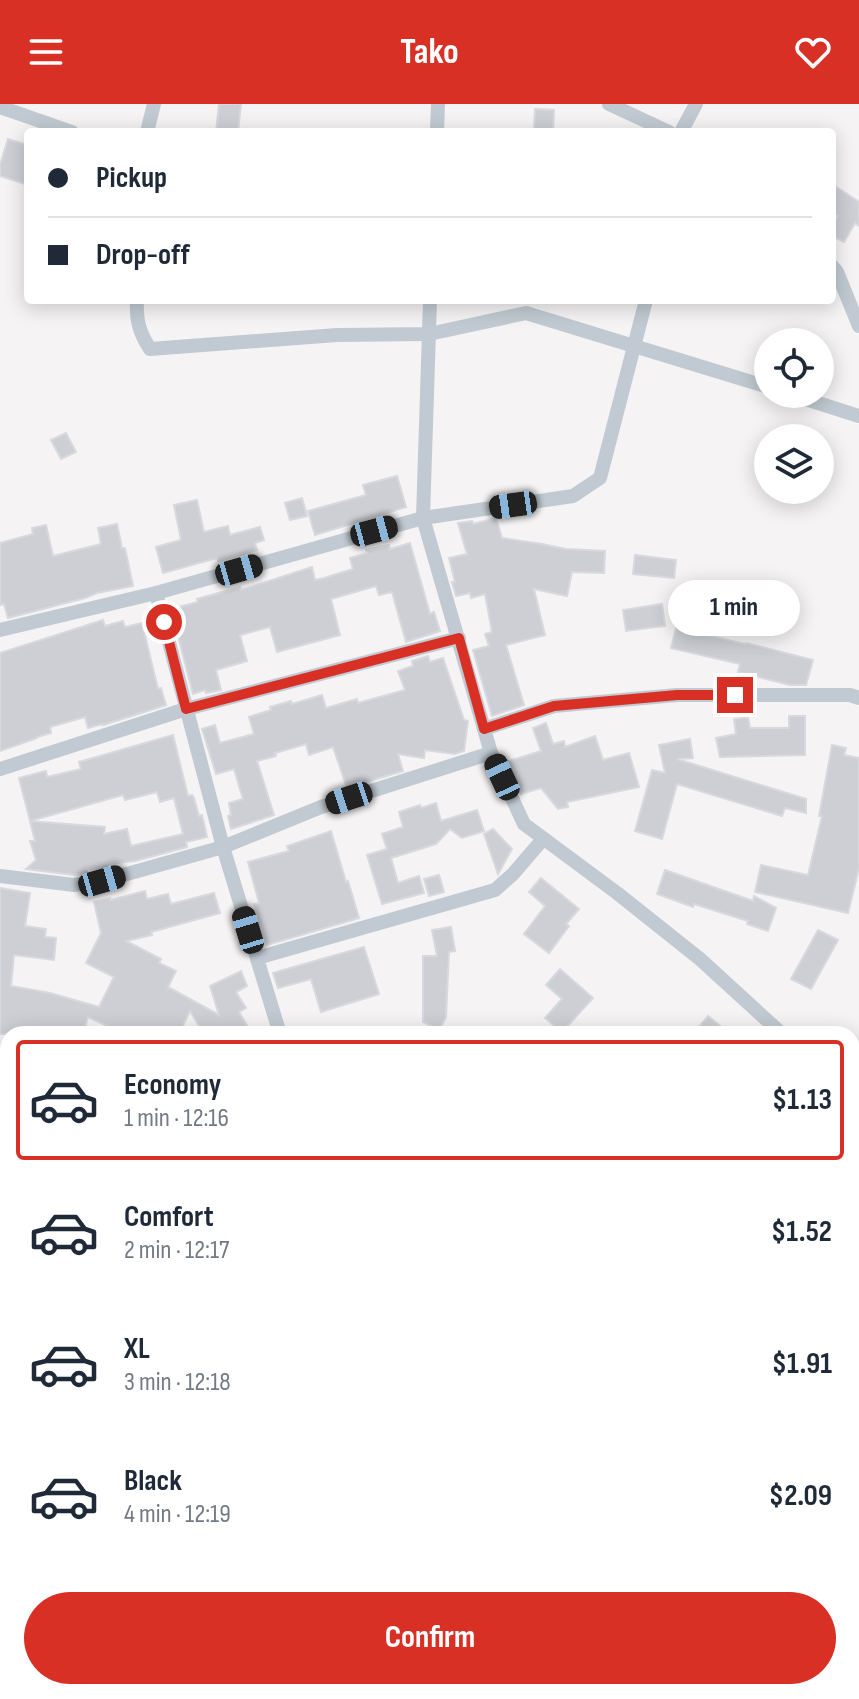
<!DOCTYPE html>
<html lang="en">
<head>
<meta charset="utf-8">
<style>
	:root { --surface:#fff; --page:#f6f6f7; --text:#1f2937; --muted:#747a83; --line:#e0e1e3; --accent:#d93025 }
	body { margin:0; font-family:"Sofia Sans Condensed",sans-serif; background:var(--page); color:var(--text); height:100vh; display:flex; flex-direction:column; font-size:30px; white-space:nowrap }
	* { box-sizing:border-box; margin:0 }
	p { font-size:26px; color:var(--muted) }
	.icon { flex:none; width:44px; height:44px; fill:none; stroke:currentColor; stroke-width:2; stroke-linecap:round; stroke-linejoin:round }
	.map { position:relative; flex:1; overflow:hidden }
	.sheet { position:absolute; left:0px; top:922px; width:860px; height:674px; display:flex; flex-direction:column; background:var(--surface); border-radius:24px 24px 0 0; box-shadow:0 4px 20px #0003 }
	.sheet>* { flex:none }
	.hud { position:absolute; left:24px; top:24px; width:812px; height:176px; border-radius:8px; box-shadow:0 4px 20px #0003; display:grid; align-content:center; height:176px; padding:0 24px; background:var(--surface) }
	.fabs { position:absolute; left:754px; top:224px; display:grid; gap:16px }
	.fabs a { display:grid; place-items:center; width:80px; height:80px; border-radius:50%; background:var(--surface); box-shadow:0 4px 20px #0003; font-size:40px }
	.end { position:absolute; width:36px; height:36px; margin:-18px; border:10px solid #d93025; background:#fff; box-shadow:0 0 0 4px #fff }
	.from { border-radius:50% }
	.bubble { position:absolute; height:56px; border-radius:28px; background:var(--surface); box-shadow:0 4px 20px #0003; font-size:26px; font-weight:700; line-height:56px; text-align:center }
	.car { position:absolute; width:24px; height:48px; margin:-24px -12px; border-radius:10px; box-shadow:0 0 6px 2px #0007; background:linear-gradient(#222 24%,#8ab4d8 0 40%,#222 0 76%,#8ab4d8 0 86%,#222 0) }
	.hud b { display:flex; align-items:center; gap:28px; height:76px; font-size:30px }
	.hud b+b { border-top:2px solid var(--line) }
	.hud i { width:20px; height:20px; background:var(--text) }
	ul { padding:14px 0 0; list-style:none }
	li { display:flex; align-items:center; gap:24px; height:120px; margin:0 16px 12px; padding:0 8px; border:4px solid transparent; border-radius:8px }
	li div { flex:1 }
	li b { display:block; font-size:30px }
	li em { font-style:normal; font-weight:700 }
	li.on { border-color:var(--accent) }
	li>.icon { width:72px; height:72px; stroke-width:1.5 }
	.primary-button { display:flex; gap:16px; margin-top:auto; padding:16px 24px }
	.primary-button a { flex:1; height:92px; border-radius:48px; background:var(--accent); color:#fff; font-size:32px; font-weight:700; line-height:92px; text-align:center }
	header { display:flex; justify-content:space-between; align-items:center; height:104px; padding:0 24px; background:var(--accent); color:#fff; font-size:36px; font-weight:700 }
	.map>svg:first-child { display:block }
	.building { fill:#cdcfd5; stroke:#d7d9de; stroke-width:2 }
	.lines { fill:none; stroke-linecap:round; stroke-linejoin:round }
	.minor { stroke:#c1cad2; stroke-width:14 }
	.route { stroke:#d93025; stroke-width:10 }
</style>
</head>
<body>
<header><svg class="icon" aria-label="menu" viewBox="0 0 24 24"><path d="M4 6h16M4 12h16M4 18h16"/></svg>Tako<svg class="icon" aria-label="heart" viewBox="0 0 24 24"><path d="M12 20l-8-8c-3-5 5-10 8-4 3-6 11-1 8 4z"/></svg></header>
<div class="map">
<svg width="859" height="1595" viewBox="0 0 859 1595">
	<rect width="100%" height="100%" fill="#f5f3f3"/>
	<g class="building">
		<path d="M219,0H241L238,28H216Z"/>
		<path d="M535,5L554,6L553,28H534Z"/>
		<path d="M8,35L28,41V81L0,72V61Z"/>
		<path d="M832,80L859,98V122L855,119L844,138L832,132V122L838,112L832,108Z"/>
		<path d="M66,329L76,348L61,355L51,336Z"/>
		<path d="M397,372L406,403L315,431L308,407L366,391L363,381Z"/>
		<path d="M302,394L307,412L290,416L285,399Z"/>
		<path d="M197,396L204,428L228,422L230,431L260,423L264,436L255,439L257,446L218,457L217,454L163,469L156,443L181,436L174,401Z"/>
		<path d="M496,414L502,434L542,440L566,445L605,447L604,469L572,468L567,492L534,485L545,531L506,541L524,601L492,612L473,546L489,542L485,530L492,528L485,490L471,494L470,489L456,492L452,478H455L449,454L467,450L458,419L472,417L473,420Z"/>
		<path d="M117,420L122,444H125L133,482L97,489L85,494L8,514L4,500L0,501V439L33,430L32,424L46,421L53,452L101,440L98,424Z"/>
		<path d="M410,439L430,510L434,508L440,527L406,538L392,488L379,491L376,482L331,495L340,531L277,548L270,523L240,531L247,557L216,566L221,586L206,589L205,586L193,590L171,505L198,498L197,495L240,483L241,486L312,463L315,476L324,474L353,465L350,454L367,449L366,446L389,441L390,445Z"/>
		<path d="M635,451L676,456L674,474L633,470Z"/>
		<path d="M662,500L665,522L626,527L623,506Z"/>
		<path d="M103,516L105,522L123,517L125,523L142,519L158,585L161,584L166,601L103,621L102,620L88,624L85,613L50,623L51,629L37,633V634L0,647V549Z"/>
		<path d="M676,524L745,540L746,539L813,556L806,581H790L738,568L740,560L671,544Z"/>
		<path d="M428,552L430,558L443,554L464,616L468,617L464,647L455,650L425,646L424,654L398,650L403,667L363,679L362,676L346,681L333,643L309,651L306,640L275,649L276,652L257,657L274,711L231,725L228,712L231,711L229,699L243,695L234,665L216,670L202,625L215,621L220,639L254,630L249,613L271,606L270,603L291,597L292,600L322,591L326,604L357,595L358,599L405,586L398,567L413,562L412,557Z"/>
		<path d="M789,612H805V651L720,653L716,634L736,630L734,615L748,613L750,624H789Z"/>
		<path d="M546,619L553,640L564,637L565,643L595,632L603,656L629,649L639,683L567,698L568,703L558,705L541,684L521,690L506,658L541,647L533,624Z"/>
		<path d="M173,631L188,692L192,691L194,694L199,712L202,711L207,733L186,738L187,743L135,757L108,760V764L87,765V769L74,771L26,765L36,756L30,737H35L30,717L105,723L104,730L127,725L131,742L183,730L174,694L160,698L157,688L125,696L123,691L30,717L19,674L46,667L47,673L81,665L79,658Z"/>
		<path d="M690,635L693,654L677,655L806,695V709L785,704L782,712L677,680L662,735L635,727L652,666L665,669L659,641Z"/>
		<path d="M832,641L846,644L844,651L859,654V764L848,809L755,788L761,761L808,771L822,712H819Z"/>
		<path d="M436,699L441,717L477,706L484,727L462,734L450,725L436,740L391,754L398,779L419,772L424,789L382,800L367,751L387,745L382,730L403,723L399,708L420,701L421,704Z"/>
		<path d="M493,725L512,745L498,770L484,730Z"/>
		<path d="M331,727L346,778L348,777L359,814L267,841L254,800L259,799L248,758L289,747L287,742Z"/>
		<path d="M665,766L753,797L754,792L776,804L768,827L747,820L748,817L694,800L693,803L657,790Z"/>
		<path d="M439,771L444,788L429,792L424,775Z"/>
		<path d="M541,774L579,805L566,820L569,822L549,849L524,830L545,802L529,788Z"/>
		<path d="M0,784L30,789L25,822L46,825L45,833L56,834L54,856L14,851L11,882L50,889L99,903L114,873L86,859L101,829L94,798L110,794V796L145,787L147,795L168,790L171,800L214,789L220,809L151,828L152,831L126,837L161,855L159,859L176,867L168,883L219,911L210,882L241,867L247,882L236,888L246,904L239,908L252,930H204L190,907L179,930H125L88,913L83,930H0Z"/>
		<path d="M451,823L455,847L449,848L446,913L439,926L423,918V852H437L432,826Z"/>
		<path d="M818,826L838,836L811,885L791,875Z"/>
		<path d="M364,843L379,890L321,908L311,875L278,884L273,869Z"/>
		<path d="M560,865L593,894L562,928L545,914L562,895L546,881Z"/>
		<path d="M708,912L730,930H693Z"/>
	</g>
	<g class="lines">
		<g class="minor">
			<path d="M609,0L669,28"/>
			<path d="M0,3L72,28"/>
			<path d="M147,28L154,0"/>
			<path d="M437,28L438,0"/>
			<path d="M681,28L696,0"/>
			<path d="M832,162L837,168L859,222"/>
			<path d="M137,196C136,216 139,228 150,245L337,231L429,230L526,209L768,283"/>
			<path d="M430,196L423,414L491,649L524,720L617,789L700,855L782,930"/>
			<path d="M790,290L859,312"/>
			<path d="M156,489L223,743L280,930"/>
			<path d="M0,526L156,489L423,414L573,392L600,374L646,196"/>
			<path d="M484,625L554,602L677,591H850L859,594"/>
			<path d="M0,665L186,605L459,534"/>
			<path d="M0,772L74,781L102,777L223,743L321,703L491,649"/>
			<path d="M257,854L495,786L513,770L543,735"/>
			<path d="M0,967L8,968"/>
			<path d="M852,987L859,993"/>
			<path d="M852,1048L859,1044"/>
			<path d="M0,1104L8,1101"/>
			<path d="M852,1216L859,1211"/>
			<path d="M0,1251L8,1246"/>
			<path d="M853,1386L859,1393"/>
			<path d="M0,1413L8,1408"/>
			<path d="M852,1547L859,1543"/>
			<path d="M0,1583L8,1578"/>
			<path d="M364,1588L368,1595"/>
			<path d="M631,1588L636,1595"/>
			<path d="M248,1595L259,1588"/>
			<path d="M510,1595L521,1588"/>
			<path d="M776,1595L787,1588"/>
		</g>
	</g>
	<g class="lines">
		<path class="route" d="M164,518L186,605L459,534L484,625L554,602L677,591H735"/>
	</g>
</svg>
<div class="fabs">
<a><svg class="icon" aria-label="locate" viewBox="0 0 24 24"><circle cx="12" cy="12" r="6"/><path d="M12 2v4M12 18v4M2 12h4M18 12h4"/></svg></a>
<a><svg class="icon" aria-label="layers" viewBox="0 0 24 24"><path d="M12 4l9 5-9 5-9-5zM3 14l9 5 9-5"/></svg></a>
</div>
<i class="end from" style="left:164px;top:518px"></i>
<i class="end" style="left:735px;top:591px"></i>
<div class="bubble" style="left:668px;top:476px;width:132px">1 min</div>
<i class="car" style="left:513px;top:401px;rotate:262deg"></i>
<i class="car" style="left:374px;top:427px;rotate:75deg"></i>
<i class="car" style="left:239px;top:466px;rotate:74deg"></i>
<i class="car" style="left:502px;top:673px;rotate:335deg"></i>
<i class="car" style="left:349px;top:694px;rotate:252deg"></i>
<i class="car" style="left:102px;top:777px;rotate:74deg"></i>
<i class="car" style="left:248px;top:826px;rotate:343deg"></i>
<div class="hud">
<b><i class="from"></i>Pickup</b>
<b><i></i>Drop-off</b>
</div>
<section class="sheet">
<ul>
<li class="on"><svg class="icon" aria-label="car" viewBox="0 0 24 24"><path d="M5 17H2v-5l4-1 3-4h7l3 4 3 1v5h-3M9 17h6M6 11h13"/><circle cx="7" cy="17" r="2"/><circle cx="17" cy="17" r="2"/></svg><div><b>Economy</b><p>1 min · 12:16</p></div><em>$1.13</em></li>
<li><svg class="icon" aria-label="car" viewBox="0 0 24 24"><path d="M5 17H2v-5l4-1 3-4h7l3 4 3 1v5h-3M9 17h6M6 11h13"/><circle cx="7" cy="17" r="2"/><circle cx="17" cy="17" r="2"/></svg><div><b>Comfort</b><p>2 min · 12:17</p></div><em>$1.52</em></li>
<li><svg class="icon" aria-label="car" viewBox="0 0 24 24"><path d="M5 17H2v-5l4-1 3-4h7l3 4 3 1v5h-3M9 17h6M6 11h13"/><circle cx="7" cy="17" r="2"/><circle cx="17" cy="17" r="2"/></svg><div><b>XL</b><p>3 min · 12:18</p></div><em>$1.91</em></li>
<li><svg class="icon" aria-label="car" viewBox="0 0 24 24"><path d="M5 17H2v-5l4-1 3-4h7l3 4 3 1v5h-3M9 17h6M6 11h13"/><circle cx="7" cy="17" r="2"/><circle cx="17" cy="17" r="2"/></svg><div><b>Black</b><p>4 min · 12:19</p></div><em>$2.09</em></li>
</ul>
<div class="primary-button"><a>Confirm</a></div>
</section>
</div>
</body>
</html>
